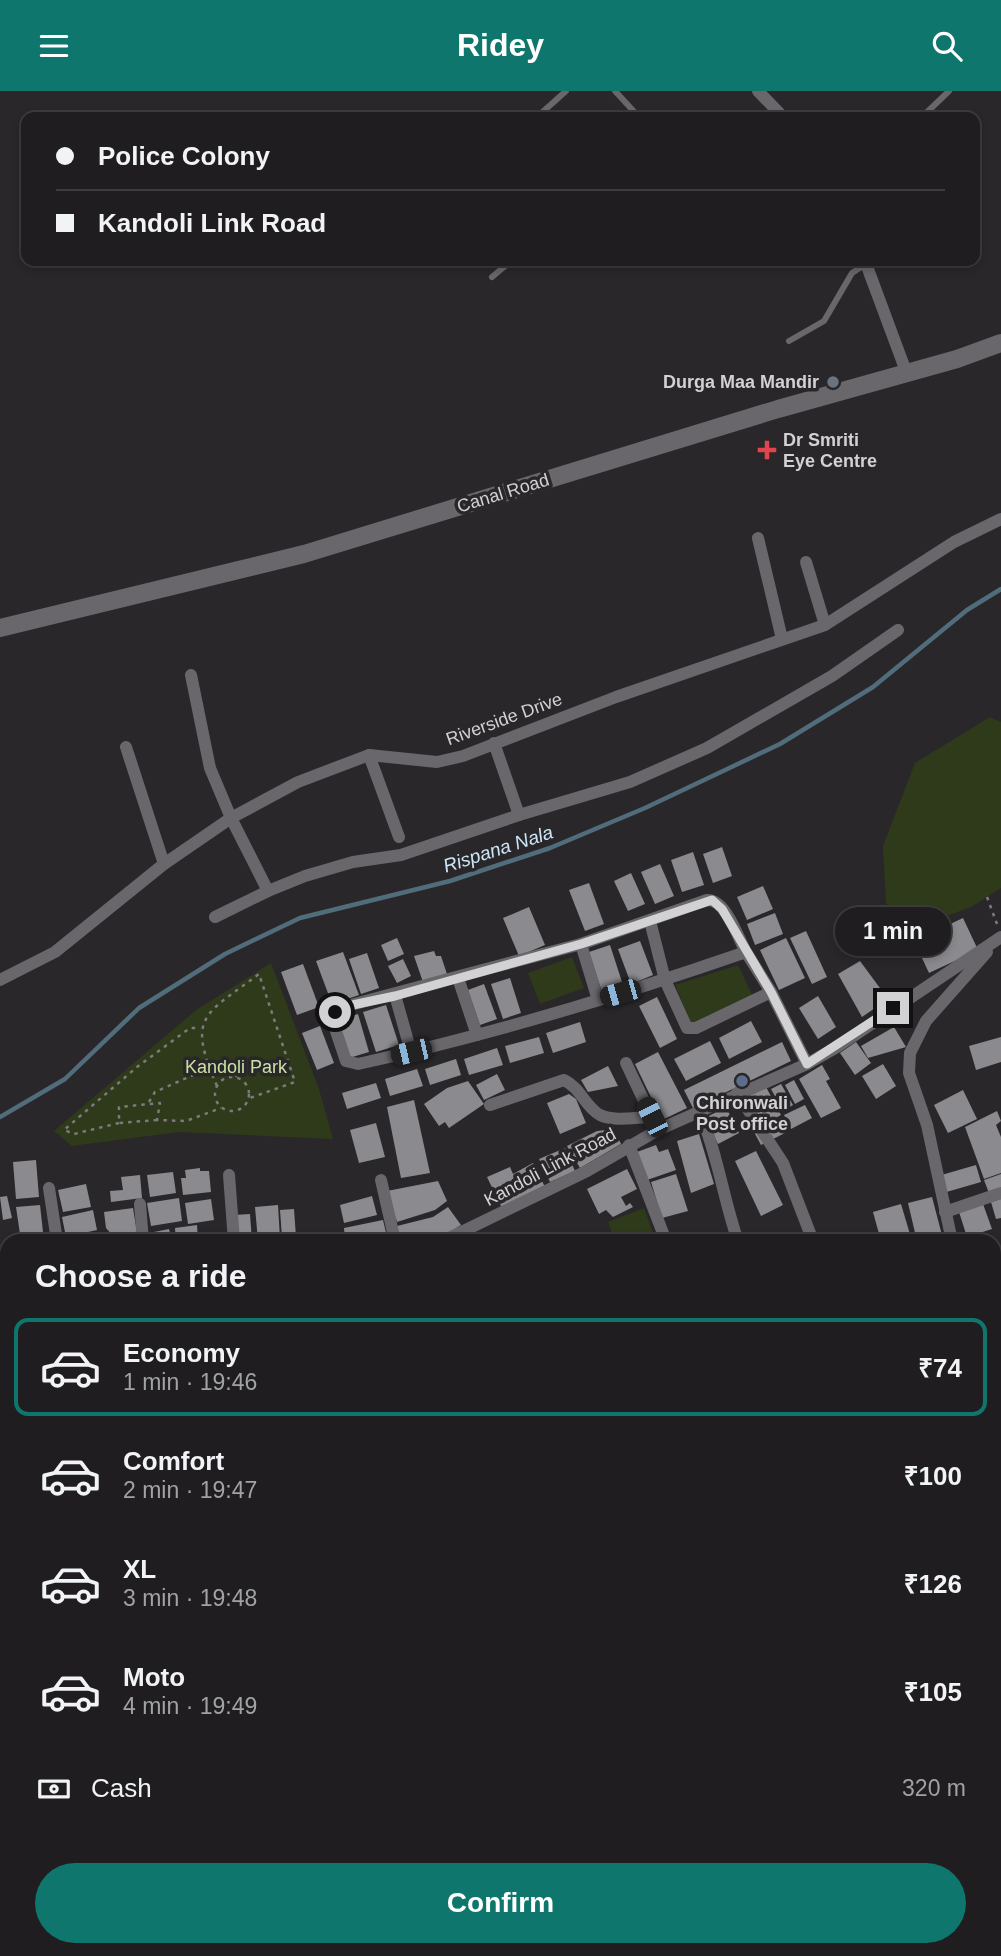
<!DOCTYPE html>
<html lang="en">
<head>
<meta charset="utf-8">
<style>
	:root { --surface:#1f1d20; --page:#2c2a2d; --text:#f1f3f6; --muted:#a1a2a5; --line:#3c3b3e; --accent:#0f766e }
	body { margin:0; font-family:Arial,sans-serif; background:var(--page); color:var(--text); height:100vh; display:flex; flex-direction:column; font-size:26px; white-space:nowrap }
	* { box-sizing:border-box; margin:0 }
	p { font-size:23px; color:var(--muted) }
	.icon { flex:none; width:38px; height:38px; fill:none; stroke:currentColor; stroke-width:2; stroke-linecap:round; stroke-linejoin:round }
	.map { position:relative; flex:1; overflow:hidden }
	.drawer { position:absolute; left:0px; top:1143px; width:1001px; height:723px; display:flex; flex-direction:column; background:var(--surface); border-radius:21px 21px 0 0; box-shadow:0 4px 10px #0003,0 0 0 2px var(--line) }
	.drawer>* { flex:none }
	.hud { position:absolute; left:21px; top:21px; width:959px; height:154px; border-radius:14px; box-shadow:0 4px 10px #0003,0 0 0 2px var(--line); display:grid; align-content:center; height:154px; padding:0 35px; background:var(--surface) }
	.end { position:absolute; width:32px; height:32px; margin:-16px; border:9px solid #d2d1d3; background:#111; box-shadow:0 0 0 4px #111 }
	.from { border-radius:50% }
	.bubble { position:absolute; height:49px; border-radius:24px; background:var(--surface); box-shadow:0 4px 10px #0003,0 0 0 2px var(--line); font-size:23px; font-weight:700; line-height:49px; text-align:center }
	.car { position:absolute; width:21px; height:42px; margin:-21px -10px; border-radius:9px; box-shadow:0 0 5px 2px #0007; background:linear-gradient(#222 24%,#8ab4d8 0 40%,#222 0 76%,#8ab4d8 0 86%,#222 0) }
	.hud b { display:flex; align-items:center; gap:24px; height:66px; font-size:26px }
	.hud b+b { border-top:2px solid var(--line) }
	.hud i { width:18px; height:18px; background:var(--text) }
	ul { padding:0; list-style:none }
	li { display:flex; align-items:center; gap:21px; height:98px; margin:0 14px 10px; padding:0 21px; border:4px solid transparent; border-radius:14px }
	li div { flex:1 }
	li b { display:block; font-size:26px }
	li em { font-style:normal; font-weight:700 }
	li.selected { border-color:var(--accent) }
	li>.icon { width:63px; height:63px; stroke-width:1.5 }
	h2 { padding:0 35px; font-size:32px; line-height:84px }
	.pay { display:flex; align-items:center; gap:18px; height:77px; padding:0 35px; font-size:26px }
	.pay p { margin-inline-start:auto }
	.cta { display:flex; gap:14px; margin-top:auto; padding:14px 35px }
	.cta a { flex:1; height:80px; border-radius:42px; background:var(--accent); color:#fff; font-size:28px; font-weight:700; line-height:80px; text-align:center }
	header { display:flex; justify-content:space-between; align-items:center; height:91px; padding:0 35px; background:var(--accent); color:#fff; font-size:32px; font-weight:700 }
	.map>svg:first-child { display:block }
	.green { fill:#2e3a19 }
	.lines { fill:none; stroke-linecap:round; stroke-linejoin:round }
	.stream { stroke:#516d7c; stroke-width:4.5 }
	.building { fill:#8b8b8f }
	.path { stroke:#7b7a7c; stroke-width:2.5; stroke-dasharray:3.5 5; stroke-linecap:butt }
	.lane { stroke:#69676b; stroke-width:6 }
	.street { stroke:#69676b; stroke-width:12 }
	.secondary { stroke:#69676b; stroke-width:18 }
	.route { stroke:#d2d1d3; stroke-width:9 }
	.worship-dot { fill:#6b7280; stroke:#29272a; stroke-width:2.5 }
	.health-dot { fill:#e0444e; stroke:#29272a; stroke-width:2.5 }
	.service-dot { fill:#5c6f8a; stroke:#29272a; stroke-width:2.5 }
	.labels { text-anchor:middle; dominant-baseline:central; stroke-width:7; stroke-linejoin:round; paint-order:stroke }
	.poi-label { font-size:18px; font-weight:bold; fill:#d2d1d3; stroke:#29272a; text-anchor:end }
	.street-label { font-size:18px; fill:#d2d1d3; stroke:#29272a }
	.park-label { font-size:18px; fill:#c9e2a3; stroke:#29272a }
	.water-label { font-size:19px; font-style:italic; fill:#cde6f7; stroke:#29272a }
</style>
</head>
<body>
<header><svg class="icon" aria-label="menu" viewBox="0 0 24 24"><path d="M4 6h16M4 12h16M4 18h16"/></svg>Ridey<svg class="icon" aria-label="search" viewBox="0 0 24 24"><circle cx="10" cy="10" r="6"/><path d="M15 15l6 6"/></svg></header>
<div class="map">
<svg width="1001" height="1865" viewBox="0 0 1001 1865">
	<rect width="100%" height="100%" fill="#29272a"/>
	<g class="green">
		<path d="M990,626L1001,631V797L971,816L902,842L886,812L883,755L915,672Z"/>
		<path d="M572,866L584,897L540,913L528,882Z"/>
		<path d="M271,872L319,998L333,1048L179,1041L72,1055L54,1040L196,919Z"/>
		<path d="M738,874L752,904L692,934L675,894Z"/>
		<path d="M644,1117L656,1150H615L608,1131Z"/>
	</g>
	<g class="lines">
		<path class="stream" d="M0,1026L65,988L139,917L225,863L300,827L450,790L550,757L645,717L780,653L873,596L967,519L1001,498"/>
	</g>
	<g class="building">
		<path d="M722,756L732,785L713,792L703,763Z"/>
		<path d="M693,761L704,794L682,801L671,769Z"/>
		<path d="M660,773L674,805L655,813L641,781Z"/>
		<path d="M631,782L645,813L628,820L614,790Z"/>
		<path d="M589,792L604,833L585,840L569,799Z"/>
		<path d="M763,795L773,818L747,829L737,806Z"/>
		<path d="M529,816L545,854L519,865L503,827Z"/>
		<path d="M775,822L783,843L755,854L747,833Z"/>
		<path d="M963,827L978,859L929,882L914,850Z"/>
		<path d="M806,840L827,886L812,893L790,847Z"/>
		<path d="M397,847L404,863L388,870L381,854Z"/>
		<path d="M786,847L805,887L779,899L760,859Z"/>
		<path d="M640,850L653,884L631,893L618,858Z"/>
		<path d="M610,854L623,894L602,901L589,861Z"/>
		<path d="M434,860L436,865H441L448,886L424,894L414,865Z"/>
		<path d="M343,861L359,904L332,913L316,870Z"/>
		<path d="M367,862L379,897L361,903L349,868Z"/>
		<path d="M403,868L411,885L397,892L388,875Z"/>
		<path d="M860,870L888,908L862,926L838,883Z"/>
		<path d="M303,873L319,916L297,924L281,881Z"/>
		<path d="M510,887L521,922L503,928L491,893Z"/>
		<path d="M484,893L497,928L480,934L468,899Z"/>
		<path d="M818,905L836,936L818,948L799,917Z"/>
		<path d="M657,906L677,948L660,957L639,915Z"/>
		<path d="M386,914L399,954L376,961L363,921Z"/>
		<path d="M358,923L369,961L349,967L338,929Z"/>
		<path d="M751,930L762,951L729,968L719,947Z"/>
		<path d="M580,931L586,951L553,962L546,942Z"/>
		<path d="M320,935L334,972L317,979L302,942Z"/>
		<path d="M894,936L906,956L868,967L861,955Z"/>
		<path d="M539,946L544,962L510,972L505,955Z"/>
		<path d="M1001,946V971L976,979L969,955Z"/>
		<path d="M710,950L721,972L686,990L674,968Z"/>
		<path d="M782,951L791,970L693,1017L684,999Z"/>
		<path d="M856,951L871,972L855,984L840,962Z"/>
		<path d="M497,957L503,974L469,984L464,968Z"/>
		<path d="M658,961L687,1017L662,1029L635,973Z"/>
		<path d="M456,968L461,984L430,994L425,978Z"/>
		<path d="M883,973L896,995L876,1008L862,985Z"/>
		<path d="M822,974L830,988L826,990L841,1017L821,1027L799,988Z"/>
		<path d="M608,975L618,995L588,1001L581,989Z"/>
		<path d="M417,978L423,995L390,1005L385,988Z"/>
		<path d="M497,983L505,999L484,1009L476,994Z"/>
		<path d="M794,989L804,1008L795,1013L785,994Z"/>
		<path d="M468,990L484,1013L449,1037L445,1031L439,1035L424,1013L447,997Z"/>
		<path d="M376,992L381,1007L347,1018L342,1002Z"/>
		<path d="M781,993L793,1014L783,1020L771,998Z"/>
		<path d="M766,996L781,1024L753,1039L738,1011Z"/>
		<path d="M963,999L977,1028L948,1042L934,1014Z"/>
		<path d="M569,1003L576,1008L586,1032L560,1043L547,1012Z"/>
		<path d="M414,1009L430,1082L401,1087L387,1016Z"/>
		<path d="M805,1014L812,1027L791,1038L784,1024Z"/>
		<path d="M726,1016L739,1042L718,1053L705,1027Z"/>
		<path d="M997,1020L1001,1030L996,1034L1001,1046V1082L984,1088L965,1036Z"/>
		<path d="M780,1027L787,1041L761,1054L754,1041Z"/>
		<path d="M376,1032L385,1066L359,1072L350,1039Z"/>
		<path d="M614,1038L621,1053L580,1077L567,1055L597,1040Z"/>
		<path d="M699,1043L714,1093L691,1102L677,1050Z"/>
		<path d="M656,1054L659,1061L668,1058L676,1079L647,1089L637,1061Z"/>
		<path d="M565,1057L575,1080L550,1091L539,1068Z"/>
		<path d="M756,1060L783,1114L761,1125L735,1070Z"/>
		<path d="M36,1069L39,1106L16,1108L13,1071Z"/>
		<path d="M533,1072L545,1096L502,1117L487,1086L510,1076L513,1083Z"/>
		<path d="M976,1074L981,1091L943,1102L938,1085Z"/>
		<path d="M200,1077V1080H209L211,1101L183,1104L181,1087H186L185,1079Z"/>
		<path d="M627,1078L637,1098L621,1106L626,1115L630,1112L633,1116L613,1126L606,1119L599,1123L587,1098Z"/>
		<path d="M173,1081L176,1102L150,1106L147,1084Z"/>
		<path d="M676,1083L688,1120L662,1127L651,1091Z"/>
		<path d="M1001,1083V1098L989,1102L984,1089Z"/>
		<path d="M140,1084L142,1107L111,1111L110,1100L123,1099L121,1086Z"/>
		<path d="M438,1090L447,1110L435,1119L397,1131L387,1100Z"/>
		<path d="M86,1093L91,1116L63,1121L58,1099Z"/>
		<path d="M7,1105L12,1127L3,1129L0,1106Z"/>
		<path d="M372,1105L377,1124L344,1132L340,1114Z"/>
		<path d="M932,1106L943,1148L917,1150L908,1112Z"/>
		<path d="M179,1107L182,1130L151,1135L147,1112Z"/>
		<path d="M211,1108L214,1129L188,1133L185,1112Z"/>
		<path d="M1001,1108V1127L996,1128L991,1111Z"/>
		<path d="M901,1113L912,1150H881L873,1121Z"/>
		<path d="M983,1113L992,1138L967,1146L959,1121Z"/>
		<path d="M40,1114L44,1150H21L16,1116Z"/>
		<path d="M278,1114L280,1148L258,1150L255,1116Z"/>
		<path d="M448,1116L461,1134L435,1150H401L397,1135L433,1126Z"/>
		<path d="M133,1117L137,1142L113,1145L106,1137L104,1121Z"/>
		<path d="M294,1118L296,1146L282,1147L280,1119Z"/>
		<path d="M93,1119L97,1139L66,1146L62,1126Z"/>
		<path d="M250,1123L252,1150H236L234,1124Z"/>
		<path d="M383,1129L388,1150H345L344,1137Z"/>
		<path d="M197,1134L198,1150H176L175,1137Z"/>
		<path d="M169,1138L172,1150H151L149,1142Z"/>
		<path d="M597,1142L601,1150H582Z"/>
		<path d="M841,1142L844,1150H821Z"/>
		<path d="M7,1153V1185L0,1187V1155Z"/>
		<path d="M5,1212L7,1249L0,1251V1214Z"/>
		<path d="M7,1259V1288L0,1289V1260Z"/>
		<path d="M7,1289V1313L0,1314V1290Z"/>
		<path d="M994,1343L1001,1365L994,1369Z"/>
		<path d="M1001,1395V1423L994,1424V1396Z"/>
		<path d="M1001,1470V1496L998,1497L994,1471Z"/>
		<path d="M1001,1582V1608L994,1609V1584Z"/>
		<path d="M1001,1614V1640L994,1641V1615Z"/>
	</g>
	<g class="lines">
		<g class="path">
			<path d="M987,806L997,833"/>
			<circle cx="232" cy="1003" r="17"/>
			<path d="M236,986L245,966"/>
			<path d="M217,995C186,924 205,924 259,883L295,991L250,1007"/>
			<path d="M149,1011L155,1001L209,977"/>
			<path d="M157,1029L119,1032V1016L160,1012L157,1029L186,1030L221,1017"/>
			<path d="M119,1032L74,1043L64,1039L137,976L190,937H200"/>
			<path d="M183,1858L184,1865"/>
			<path d="M358,1858L361,1865"/>
			<path d="M387,1865L392,1858"/>
			<path d="M464,1865L466,1858"/>
			<path d="M572,1865L596,1858"/>
		</g>
		<g class="lane">
			<path d="M615,0L639,26"/>
			<path d="M537,26L566,0"/>
			<path d="M922,26L949,0"/>
			<path d="M380,171L381,170"/>
			<path d="M492,186L511,170"/>
			<path d="M789,250L824,230L852,182L866,173"/>
		</g>
		<g class="street">
			<path d="M758,0L783,26"/>
			<path d="M865,170L907,283"/>
			<path d="M758,447L782,548"/>
			<path d="M806,471L825,534"/>
			<path d="M191,584L210,677L231,727L268,800L215,826"/>
			<path d="M494,652L519,724"/>
			<path d="M126,656L164,773"/>
			<path d="M369,664L399,746"/>
			<path d="M268,800L305,785L353,771L401,764L519,724L630,691L707,657L832,585L898,539"/>
			<path d="M650,830L665,889L687,937H696L771,901"/>
			<path d="M581,853L598,909"/>
			<path d="M746,861C738,847 726,808 707,809L581,853L343,916L332,928L346,970L358,973C489,944 619,905 746,861L771,901L807,973"/>
			<path d="M458,887L477,944"/>
			<path d="M0,889L55,861L164,773L231,727L298,691L369,664L437,671L463,665L616,606L825,534L954,451L1001,428"/>
			<path d="M395,904L411,961"/>
			<path d="M626,972L655,1033"/>
			<path d="M737,1002L783,1072L813,1150"/>
			<path d="M490,1014L564,989C581,997 585,1016 600,1024C615,1031 636,1026 652,1026"/>
			<path d="M700,1022C718,1064 723,1107 738,1150"/>
			<path d="M629,1054L666,1150"/>
			<path d="M229,1084L234,1150"/>
			<path d="M381,1089L395,1150"/>
			<path d="M49,1097L57,1150"/>
			<path d="M140,1113L143,1150"/>
			<path d="M945,1121L1001,1102"/>
			<path d="M443,1150L587,1080L658,1039L807,973L837,956L1001,846"/>
			<path d="M952,1150L927,1034L909,982L910,962L926,930L987,861"/>
			<path d="M0,1203L7,1201"/>
			<path d="M994,1263L1001,1282"/>
			<path d="M0,1321L7,1319"/>
			<path d="M0,1633L7,1628"/>
			<path d="M0,1682L7,1687"/>
			<path d="M994,1755L1001,1752"/>
			<path d="M715,1858L716,1865"/>
			<path d="M845,1858L846,1865"/>
			<path d="M952,1858L954,1865"/>
		</g>
		<path class="secondary" d="M0,537L304,463L778,318L957,268L1001,252"/>
	</g>
	<g class="lines">
		<path class="route" d="M335,921L343,916L395,905L581,853L712,809L722,818L771,901L807,973L893,917"/>
	</g>
	<circle class="worship-dot" cx="833" cy="291" r="7"/>
	<path class="health-dot" d="M763.5 348.5h7v7h7v7h-7v7h-7v-7h-7v-7h7z"/>
	<circle class="service-dot" cx="742" cy="990" r="7"/>
	<g class="labels">
		<g class="poi-label">
			<text x="819" y="291">Durga Maa Mandir</text>
			<text x="783" y="349" text-anchor="start">Dr Smriti<tspan x="783" dy="21">Eye Centre</tspan></text>
			<text x="742" y="1012" text-anchor="middle">Chironwali<tspan x="742" dy="21">Post office</tspan></text>
		</g>
		<g class="street-label">
			<text transform="translate(503 402) rotate(-17)">Canal Road</text>
			<text transform="translate(504 628) rotate(-20)">Riverside Drive</text>
			<text transform="translate(550 1076) rotate(-28)">Kandoli Link Road</text>
		</g>
		<g class="park-label">
			<text x="236" y="976">Kandoli Park</text>
		</g>
		<g class="water-label">
			<text transform="translate(498 758) rotate(-18)">Rispana Nala</text>
		</g>
	</g>
</svg>
<i class="end from" style="left:335px;top:921px"></i>
<i class="end" style="left:893px;top:917px"></i>
<div class="bubble" style="left:835px;top:816px;width:116px">1 min</div>
<i class="car" style="left:620px;top:902px;rotate:254deg"></i>
<i class="car" style="left:411px;top:961px;rotate:257deg"></i>
<i class="car" style="left:652px;top:1026px;rotate:334deg"></i>
<div class="hud">
<b><i class="from"></i>Police Colony</b>
<b><i></i>Kandoli Link Road</b>
</div>
<section class="drawer">
<h2>Choose a ride</h2>
<ul>
<li class="selected"><svg class="icon" aria-label="car" viewBox="0 0 24 24"><path d="M5 17H2v-5l4-1 3-4h7l3 4 3 1v5h-3M9 17h6M6 11h13"/><circle cx="7" cy="17" r="2"/><circle cx="17" cy="17" r="2"/></svg><div><b>Economy</b><p>1 min · 19:46</p></div><em>₹74</em></li>
<li><svg class="icon" aria-label="car" viewBox="0 0 24 24"><path d="M5 17H2v-5l4-1 3-4h7l3 4 3 1v5h-3M9 17h6M6 11h13"/><circle cx="7" cy="17" r="2"/><circle cx="17" cy="17" r="2"/></svg><div><b>Comfort</b><p>2 min · 19:47</p></div><em>₹100</em></li>
<li><svg class="icon" aria-label="car" viewBox="0 0 24 24"><path d="M5 17H2v-5l4-1 3-4h7l3 4 3 1v5h-3M9 17h6M6 11h13"/><circle cx="7" cy="17" r="2"/><circle cx="17" cy="17" r="2"/></svg><div><b>XL</b><p>3 min · 19:48</p></div><em>₹126</em></li>
<li><svg class="icon" aria-label="car" viewBox="0 0 24 24"><path d="M5 17H2v-5l4-1 3-4h7l3 4 3 1v5h-3M9 17h6M6 11h13"/><circle cx="7" cy="17" r="2"/><circle cx="17" cy="17" r="2"/></svg><div><b>Moto</b><p>4 min · 19:49</p></div><em>₹105</em></li>
</ul>
<div class="pay"><svg class="icon" aria-label="cash" viewBox="0 0 24 24"><path d="M3 7h18v10H3z"/><circle cx="12" cy="12" r="2"/></svg>Cash<p>320 m</p></div>
<div class="cta"><a>Confirm</a></div>
</section>
</div>
</body>
</html>
